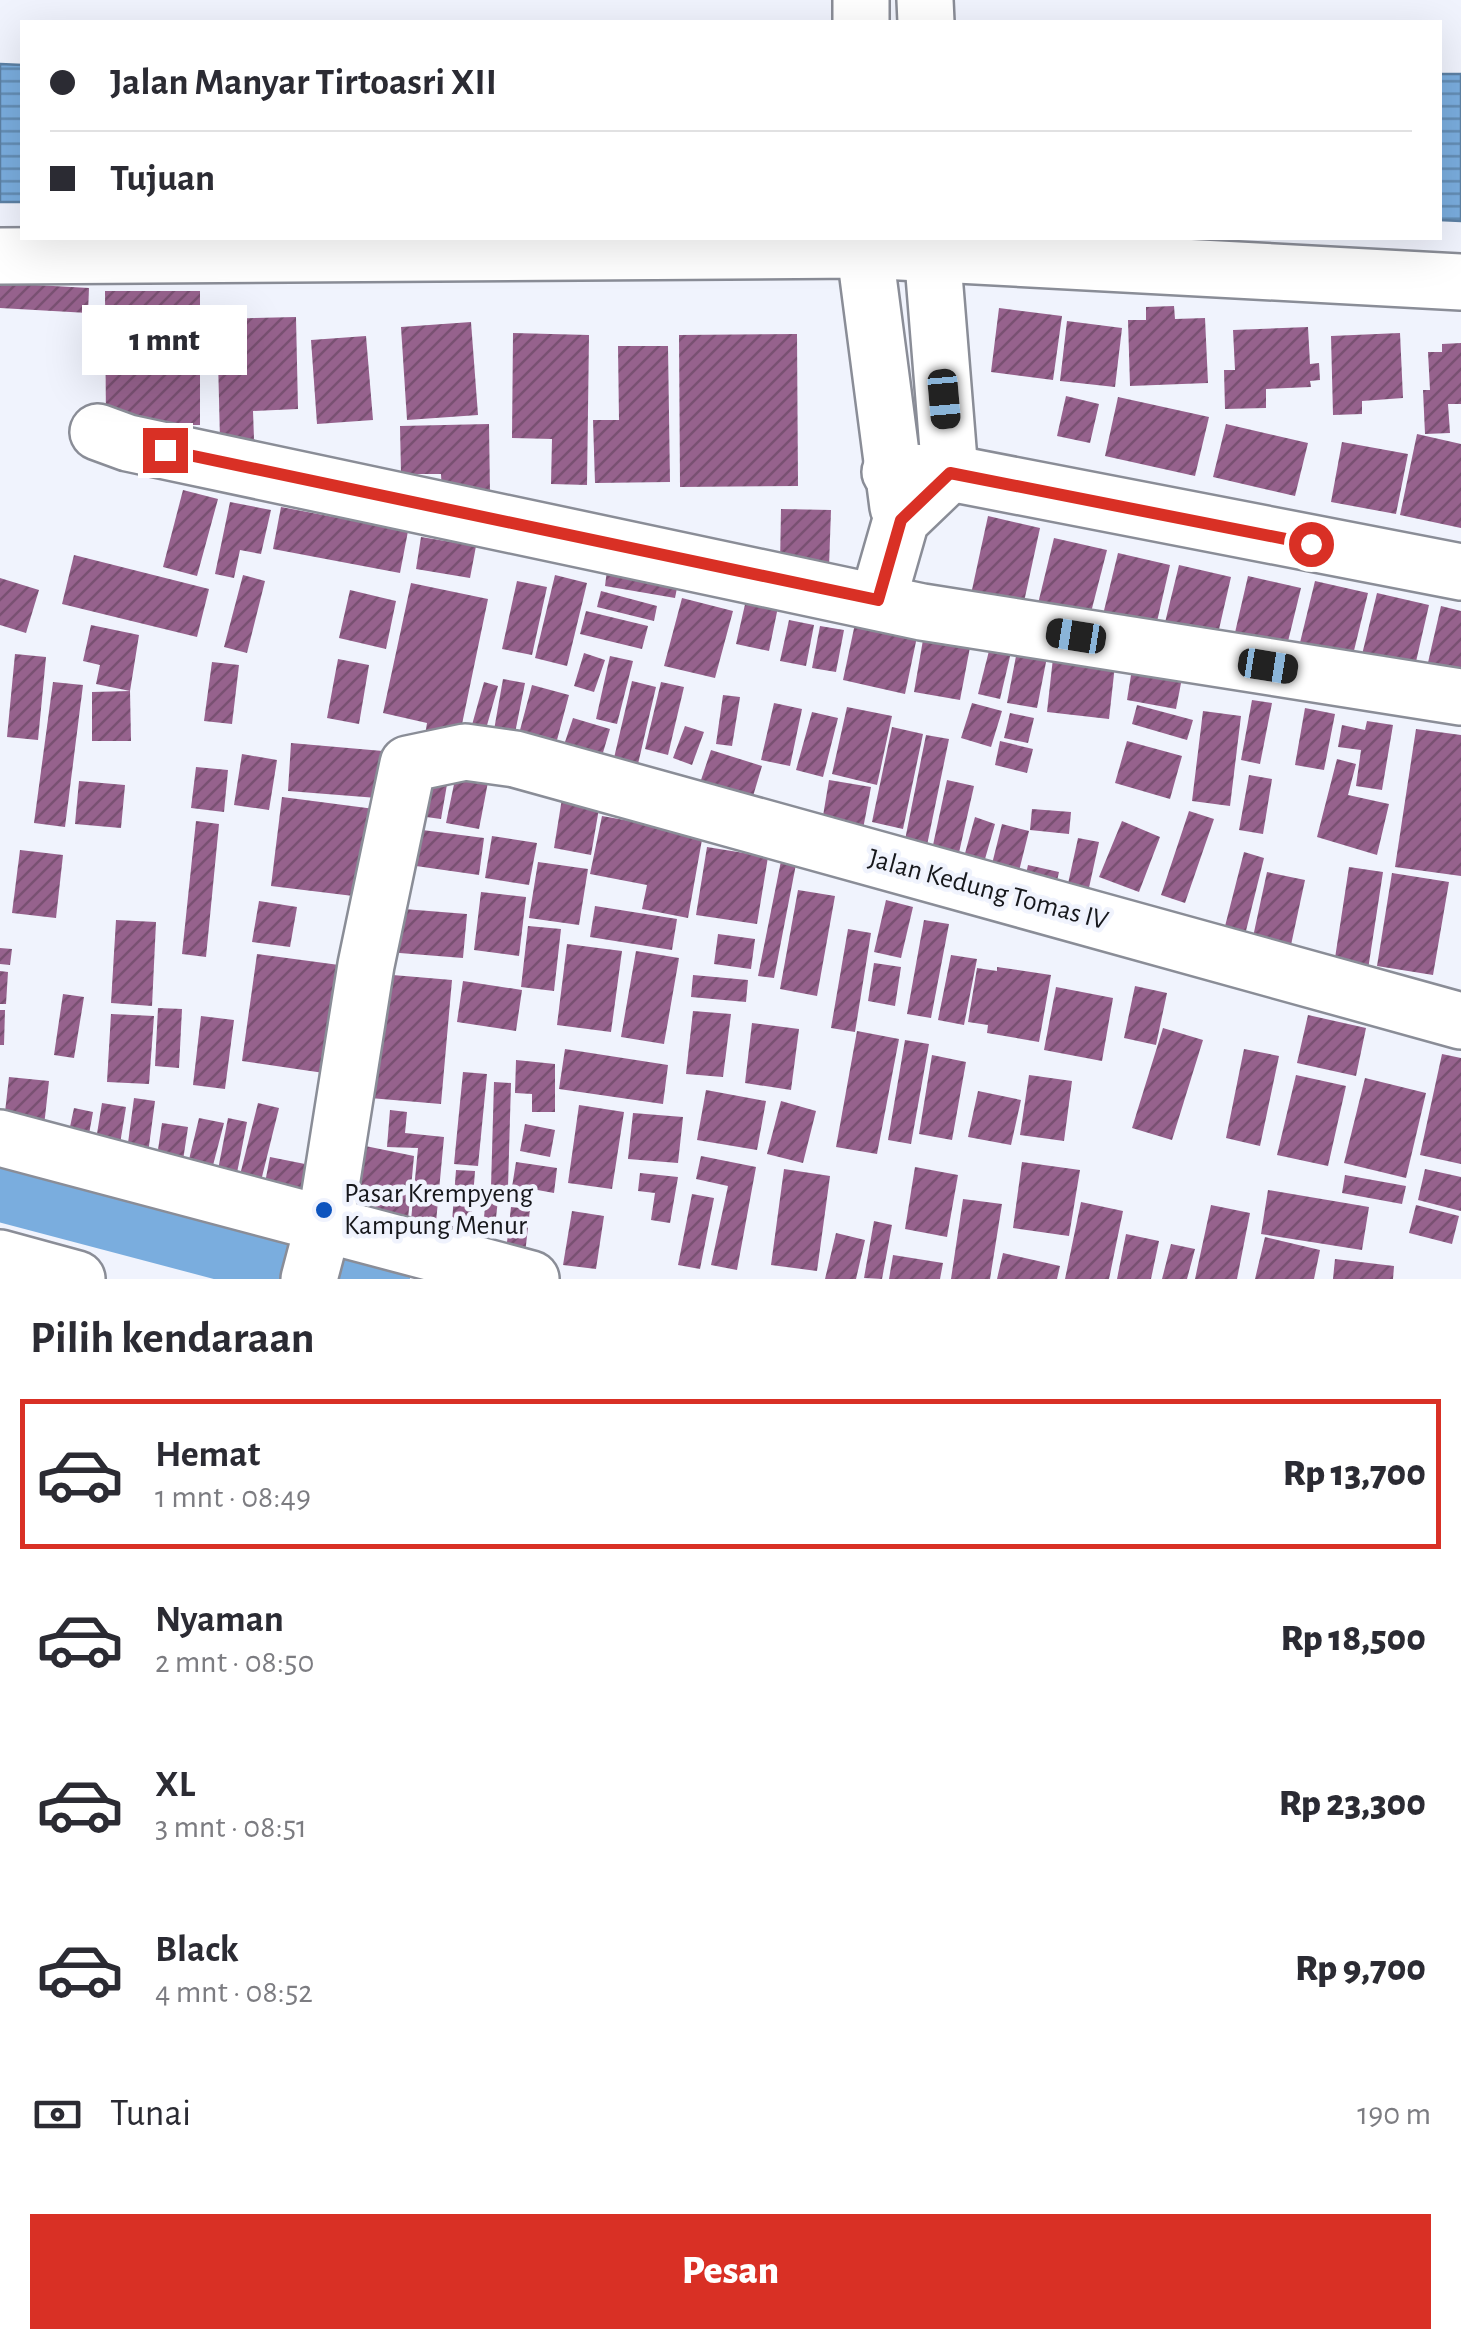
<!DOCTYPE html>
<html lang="id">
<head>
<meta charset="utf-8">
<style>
	:root { --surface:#fff; --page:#f7f7f7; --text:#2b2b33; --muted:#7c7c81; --line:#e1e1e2; --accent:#d93025 }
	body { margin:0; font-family:"Alegreya Sans",sans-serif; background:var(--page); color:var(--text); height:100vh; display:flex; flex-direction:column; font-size:38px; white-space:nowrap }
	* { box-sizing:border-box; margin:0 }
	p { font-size:32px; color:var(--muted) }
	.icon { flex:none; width:55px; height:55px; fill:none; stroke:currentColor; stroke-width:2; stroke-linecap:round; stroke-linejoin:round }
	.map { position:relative; height:1279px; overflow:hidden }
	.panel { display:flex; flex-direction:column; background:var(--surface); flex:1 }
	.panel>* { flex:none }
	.hud { position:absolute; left:20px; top:20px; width:1422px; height:220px; border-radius:0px; box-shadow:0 10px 40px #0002; display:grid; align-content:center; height:220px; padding:0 30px; background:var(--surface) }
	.end { position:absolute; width:45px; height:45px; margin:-22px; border:12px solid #d93025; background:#fff; box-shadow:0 0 0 5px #fff }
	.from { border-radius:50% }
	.bubble { position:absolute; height:70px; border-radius:0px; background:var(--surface); box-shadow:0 10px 40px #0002; font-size:32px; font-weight:800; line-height:70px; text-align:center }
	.car { position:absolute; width:30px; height:60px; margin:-30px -15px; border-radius:12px; box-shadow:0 0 8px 2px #0007; background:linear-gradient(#222 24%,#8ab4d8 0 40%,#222 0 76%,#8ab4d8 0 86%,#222 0) }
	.hud b { display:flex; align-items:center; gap:35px; height:95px; font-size:38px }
	.hud b+b { border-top:2px solid var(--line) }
	.hud i { width:25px; height:25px; background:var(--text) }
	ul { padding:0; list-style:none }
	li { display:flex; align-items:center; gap:30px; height:150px; margin:0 20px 15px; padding:0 10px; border:5px solid transparent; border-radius:0px }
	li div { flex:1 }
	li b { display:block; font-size:38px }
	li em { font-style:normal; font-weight:800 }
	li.selected { border-color:var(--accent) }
	li>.icon { width:90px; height:90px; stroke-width:1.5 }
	h2 { padding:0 30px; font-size:45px; line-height:120px }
	.pay { display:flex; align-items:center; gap:25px; height:110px; padding:0 30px; font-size:38px }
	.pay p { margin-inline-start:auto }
	.primary-button { display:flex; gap:20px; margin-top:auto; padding:20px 30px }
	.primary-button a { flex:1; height:115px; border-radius:0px; background:var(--accent); color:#fff; font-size:40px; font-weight:800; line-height:115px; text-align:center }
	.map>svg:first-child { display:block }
	.water { fill:url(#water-rules); stroke:#5c80a4; stroke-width:2.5 }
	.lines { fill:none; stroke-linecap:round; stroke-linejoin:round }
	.river { stroke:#7aadde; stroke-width:80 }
	.building { fill:url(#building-hatch) }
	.minor-casing { stroke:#8a8d97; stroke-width:60 }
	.minor { stroke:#fff; stroke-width:55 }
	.route { stroke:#d93025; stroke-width:12 }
	.poi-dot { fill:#0d54be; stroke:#f0f3fd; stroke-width:4 }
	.labels { text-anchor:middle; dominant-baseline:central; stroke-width:9; stroke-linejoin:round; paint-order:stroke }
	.street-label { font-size:28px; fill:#17181c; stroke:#f0f3fd }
	.poi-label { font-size:28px; fill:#17181c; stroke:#f0f3fd; text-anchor:start }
</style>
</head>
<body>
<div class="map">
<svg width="1461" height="1279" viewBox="0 0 1461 1279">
	<defs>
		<pattern id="water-rules" width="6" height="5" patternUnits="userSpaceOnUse" patternTransform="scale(2.5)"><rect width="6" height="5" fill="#7aadde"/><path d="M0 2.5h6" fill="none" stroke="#638cb3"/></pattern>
		<pattern id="building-hatch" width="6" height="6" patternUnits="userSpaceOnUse" patternTransform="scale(2.5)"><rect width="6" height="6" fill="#96628d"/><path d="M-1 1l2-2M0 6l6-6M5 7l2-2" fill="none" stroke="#795072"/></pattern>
	</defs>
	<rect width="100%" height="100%" fill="#f0f3fd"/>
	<g class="water">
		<path d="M0,64L22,65V202H0Z"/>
		<path d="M1440,74H1461V221L1440,220Z"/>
	</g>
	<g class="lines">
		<path class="river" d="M0,1181L370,1279"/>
	</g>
	<g class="building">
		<path d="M0,283L89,288L88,313L0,308Z"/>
		<path d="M105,291H200V425H106Z"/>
		<path d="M1174,306L1175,319L1205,318L1208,383L1130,386L1128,320H1146V307Z"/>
		<path d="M999,308L1062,316L1053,380L991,372Z"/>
		<path d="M296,317L298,409L253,411L254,439L220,440L217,319Z"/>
		<path d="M1067,321L1122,328L1115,387L1060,381Z"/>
		<path d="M471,322L478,415L407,420L401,327Z"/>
		<path d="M1308,327L1310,364L1319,363L1320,380L1310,381L1311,387L1266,389V408L1225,409L1224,370H1235L1233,330Z"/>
		<path d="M513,333L589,335L587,485L551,484L552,439L512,438Z"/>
		<path d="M1400,333L1403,398L1362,401V414L1333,415L1331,336Z"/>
		<path d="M797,334L798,486L680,487L679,335Z"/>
		<path d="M366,336L373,420L317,424L311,340Z"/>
		<path d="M1461,343V404H1448L1450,433L1425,434L1423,390H1430L1428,352H1442V344Z"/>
		<path d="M618,346H668L670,482L595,483L593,420H619Z"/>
		<path d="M1066,396L1099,404L1090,443L1057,436Z"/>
		<path d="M1118,397L1209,417L1195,476L1105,456Z"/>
		<path d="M489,424L490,494H442L441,474H401L400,426Z"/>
		<path d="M1226,424L1308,443L1295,496L1213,477Z"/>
		<path d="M1417,434L1461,444V528L1400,515Z"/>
		<path d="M1342,442L1408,454L1396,514L1331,502Z"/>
		<path d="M183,490L218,499L197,576L163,567Z"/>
		<path d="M230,502L271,510L261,554L240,550L234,578L215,574Z"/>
		<path d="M281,507L408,531L400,573L273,549Z"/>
		<path d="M781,509L831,510L829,567L780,566Z"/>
		<path d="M988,516L1040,528L1022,611L970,599Z"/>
		<path d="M421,537L476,546L470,578L416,569Z"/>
		<path d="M1054,538L1107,550L1088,624L1036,612Z"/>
		<path d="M1118,553L1170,565L1153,639L1100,627Z"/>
		<path d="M74,555L209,589L197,637L62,604Z"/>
		<path d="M1179,565L1231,577L1214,651L1161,639Z"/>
		<path d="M607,570L678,583L675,598L605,586Z"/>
		<path d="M243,575L265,581L247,653L224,647Z"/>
		<path d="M555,575L587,583L567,666L535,658Z"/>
		<path d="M1248,576L1301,588L1283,662L1231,650Z"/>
		<path d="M0,578L39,590L26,633L0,625Z"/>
		<path d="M517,581L547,587L532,655L502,649Z"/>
		<path d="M1315,581L1368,593L1350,667L1297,655Z"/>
		<path d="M411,583L488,599L461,729L423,748L427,723L383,713Z"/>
		<path d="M350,590L396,601L386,649L339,638Z"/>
		<path d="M601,591L657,606L654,621L597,607Z"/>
		<path d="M1377,593L1429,605L1412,679L1359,667Z"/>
		<path d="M682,598L733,611L715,678L664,666Z"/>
		<path d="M746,600L778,607L769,651L736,644Z"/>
		<path d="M1441,606L1461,611V688L1424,680Z"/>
		<path d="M586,611L648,626L642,649L580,634Z"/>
		<path d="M856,619L918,632L905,694L843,680Z"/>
		<path d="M789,620L814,625L806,666L780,661Z"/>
		<path d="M91,625L139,635L130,691L96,684L100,665L83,661Z"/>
		<path d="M820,626L844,630L836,672L812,668Z"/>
		<path d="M924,634L971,642L960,700L914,692Z"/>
		<path d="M991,643L1012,648L1000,699L978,694Z"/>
		<path d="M1017,651L1047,657L1037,708L1007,703Z"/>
		<path d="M584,653L605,660L594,692L574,686Z"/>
		<path d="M15,654L46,657L38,740L7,737Z"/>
		<path d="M610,656L633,661L617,724L596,719Z"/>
		<path d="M1053,658L1115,665L1109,719L1047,712Z"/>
		<path d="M338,659L369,665L359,724L327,718Z"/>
		<path d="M212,662L239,665L232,724L204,721Z"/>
		<path d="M1132,669L1182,678L1176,709L1127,700Z"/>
		<path d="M503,679L525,683L515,733L494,730Z"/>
		<path d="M632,681L656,687L638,764L614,758Z"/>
		<path d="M53,682L83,685L65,827L34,823Z"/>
		<path d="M484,682L498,686L484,736L470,732Z"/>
		<path d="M661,682L684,687L668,755L645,749Z"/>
		<path d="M532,685L569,695L557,740L520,730Z"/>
		<path d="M130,691L131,741H92V692Z"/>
		<path d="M723,695L740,697L732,746L716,744Z"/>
		<path d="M1252,700L1272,703L1260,764L1241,760Z"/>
		<path d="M774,703L802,709L790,766L761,760Z"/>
		<path d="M972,703L1002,711L991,747L961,738Z"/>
		<path d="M1137,705L1193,720L1187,740L1132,724Z"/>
		<path d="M847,707L892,716L877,785L832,774Z"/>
		<path d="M1305,708L1335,714L1324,770L1295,765Z"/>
		<path d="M1203,711L1241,716L1230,806L1192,801Z"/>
		<path d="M812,712L838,718L823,777L796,770Z"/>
		<path d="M1010,713L1034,718L1028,743L1004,738Z"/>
		<path d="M573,718L610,729L602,756L564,745Z"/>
		<path d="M1367,721L1393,725L1382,790L1356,786L1361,750L1338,747L1342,725L1365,730Z"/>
		<path d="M685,726L704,732L692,765L673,758Z"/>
		<path d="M892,727L923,734L903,829L872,822Z"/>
		<path d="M1416,729L1461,735V876L1395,867Z"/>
		<path d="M926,735L949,739L926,850L904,845Z"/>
		<path d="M1000,741L1033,749L1027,773L995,765Z"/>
		<path d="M1127,741L1182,756L1170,799L1115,783Z"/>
		<path d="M291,743L394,752L390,799L288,791Z"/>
		<path d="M711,750L762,766L751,803L699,786Z"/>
		<path d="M242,754L277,760L269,810L234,805Z"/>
		<path d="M460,755L492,761L479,829L446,823Z"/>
		<path d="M1337,759L1356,764L1348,795L1389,804L1377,855L1317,837Z"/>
		<path d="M196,767L228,770L224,812L191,808Z"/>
		<path d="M411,767L449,773L441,819L404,814Z"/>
		<path d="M1249,775L1272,779L1263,834L1239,830Z"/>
		<path d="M829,780L871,787L863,829L822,822Z"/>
		<path d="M947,780L974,786L956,866L930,859Z"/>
		<path d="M79,781L125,785L121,828L75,824Z"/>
		<path d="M564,786L602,791L591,855L554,848Z"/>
		<path d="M282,797L390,811L378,899L271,886Z"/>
		<path d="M1032,809L1071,812L1069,834L1030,830Z"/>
		<path d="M1189,811L1214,819L1185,903L1161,895Z"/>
		<path d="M602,816L703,834L688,918L642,909L647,885L590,874Z"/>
		<path d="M975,817L995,824L981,873L961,868Z"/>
		<path d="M196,821L219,824L206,957L182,954Z"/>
		<path d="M1122,821L1160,837L1139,892L1099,877Z"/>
		<path d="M1002,824L1029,831L1015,887L988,880Z"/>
		<path d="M407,828L484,838L479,875L402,864Z"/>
		<path d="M492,836L537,843L529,885L485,878Z"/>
		<path d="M1078,838L1099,842L1087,897L1066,893Z"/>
		<path d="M707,847L768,857L757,924L696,915Z"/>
		<path d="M20,850L63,855L56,918L12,913Z"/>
		<path d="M1244,852L1264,858L1243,943L1222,938Z"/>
		<path d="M782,856L797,859L774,978L758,976Z"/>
		<path d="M538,862L588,869L579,925L529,918Z"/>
		<path d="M1028,865L1059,872L1052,903L1021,896Z"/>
		<path d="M1349,867L1383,872L1367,976L1333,971Z"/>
		<path d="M1267,872L1305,880L1286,968L1248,960Z"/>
		<path d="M1392,873L1449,882L1433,975L1377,966Z"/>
		<path d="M798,890L835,896L817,996L780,989Z"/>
		<path d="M481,892L526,897L519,956L474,950Z"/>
		<path d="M886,900L913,907L901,958L874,952Z"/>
		<path d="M259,901L297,907L290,947L252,942Z"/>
		<path d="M595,906L677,919L672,950L590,937Z"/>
		<path d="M391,908L467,914L463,958L387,952Z"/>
		<path d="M116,920L156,922L152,1006L111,1003Z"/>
		<path d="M924,920L949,924L931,1018L907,1014Z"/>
		<path d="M528,926L561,929L554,991L521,987Z"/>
		<path d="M848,929L871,933L855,1032L831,1028Z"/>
		<path d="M718,934L755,939L751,969L714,964Z"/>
		<path d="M567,944L622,951L611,1032L557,1025Z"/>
		<path d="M0,948L12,949L10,965L0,964Z"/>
		<path d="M636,951L679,958L664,1044L621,1037Z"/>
		<path d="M257,954L339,965L324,1073L242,1061Z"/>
		<path d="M951,955L977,959L964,1025L938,1020Z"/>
		<path d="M874,963L901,967L895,1006L868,1001Z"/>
		<path d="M997,967L1051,975L1039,1042L987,1033L988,1025L968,1022L977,968L997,971Z"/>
		<path d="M0,971L8,972L6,1004H0Z"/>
		<path d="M369,973L452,980L441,1104L358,1097Z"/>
		<path d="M693,975L748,980L746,1002L691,997Z"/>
		<path d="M463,981L522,990L516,1031L457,1022Z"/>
		<path d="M1135,986L1167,993L1156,1045L1124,1038Z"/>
		<path d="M1056,987L1113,998L1102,1061L1044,1050Z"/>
		<path d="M63,994L84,997L74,1058L54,1055Z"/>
		<path d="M158,1008L182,1009L179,1068L155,1066Z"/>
		<path d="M0,1010H5L4,1045H0Z"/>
		<path d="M693,1011L731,1014L723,1077L686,1074Z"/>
		<path d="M111,1014L154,1016L149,1084L107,1082Z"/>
		<path d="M1308,1015L1366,1028L1356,1076L1297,1063Z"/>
		<path d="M201,1016L234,1020L225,1089L193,1085Z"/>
		<path d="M752,1023L799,1029L791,1090L745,1083Z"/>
		<path d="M1163,1028L1203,1040L1172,1140L1132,1128Z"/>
		<path d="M857,1031L899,1039L877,1154L836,1147Z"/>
		<path d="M905,1040L929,1044L911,1144L888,1140Z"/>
		<path d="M565,1049L668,1065L663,1104L559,1089Z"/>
		<path d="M1244,1049L1279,1056L1260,1146L1226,1138Z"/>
		<path d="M1442,1054L1461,1058V1164L1420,1155Z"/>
		<path d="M932,1055L966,1062L952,1140L919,1134Z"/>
		<path d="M516,1060L555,1064V1112H532V1094L515,1093Z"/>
		<path d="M463,1072L487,1074L478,1166L454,1164Z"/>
		<path d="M1029,1075L1072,1081L1064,1141L1020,1135Z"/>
		<path d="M1296,1075L1346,1086L1328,1166L1277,1155Z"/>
		<path d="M9,1077L49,1081L44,1126L4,1121Z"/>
		<path d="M1365,1078L1426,1093L1406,1178L1344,1163Z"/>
		<path d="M494,1082L511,1083L508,1187H491Z"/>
		<path d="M706,1090L766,1101L757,1150L697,1140Z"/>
		<path d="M978,1091L1021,1100L1011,1145L968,1137Z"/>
		<path d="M134,1098L155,1101L147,1161L126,1158Z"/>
		<path d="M781,1101L816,1111L803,1163L767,1154Z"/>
		<path d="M102,1103L126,1107L118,1156L94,1152Z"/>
		<path d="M258,1103L279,1108L259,1189L238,1183Z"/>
		<path d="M579,1105L624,1112L612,1189L568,1183Z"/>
		<path d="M74,1108L93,1112L87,1145L67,1141Z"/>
		<path d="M390,1110L407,1112L405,1133L444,1137L435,1233L410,1231L418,1148L387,1147Z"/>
		<path d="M633,1113L683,1117L678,1163L628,1159Z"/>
		<path d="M199,1118L224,1123L210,1177L186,1172Z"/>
		<path d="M228,1118L247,1122L235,1183L216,1180Z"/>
		<path d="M162,1123L188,1127L182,1167L156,1163Z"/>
		<path d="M525,1124L555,1130L550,1157L520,1151Z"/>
		<path d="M341,1141L414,1156L408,1219L333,1205Z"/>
		<path d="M701,1156L756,1167L737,1270L711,1265L728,1186L696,1179Z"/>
		<path d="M270,1157L320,1167L312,1202L263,1193Z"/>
		<path d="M516,1162L557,1168L554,1193L532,1189L530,1200L517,1198L518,1188L512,1187Z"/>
		<path d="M1022,1162L1080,1170L1069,1236L1013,1228Z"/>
		<path d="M915,1167L958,1175L947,1237L905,1229Z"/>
		<path d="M784,1169L830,1176L817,1271L771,1265Z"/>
		<path d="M1425,1169L1461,1177V1211L1418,1200Z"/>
		<path d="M456,1170L475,1171L470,1237L451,1235Z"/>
		<path d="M640,1173L678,1177L670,1223L651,1220L655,1193L638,1191Z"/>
		<path d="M1345,1175L1406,1186L1402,1204L1342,1193Z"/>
		<path d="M1268,1190L1369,1207L1362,1250L1261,1234Z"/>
		<path d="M692,1194L714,1198L700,1269L678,1265Z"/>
		<path d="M486,1198L498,1199L492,1256L480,1255Z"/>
		<path d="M963,1199L1002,1204L990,1279H951Z"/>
		<path d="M1081,1202L1123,1211L1109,1279H1065Z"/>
		<path d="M1211,1205L1250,1213L1237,1279H1195Z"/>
		<path d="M1416,1205L1459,1216L1452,1244L1409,1233Z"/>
		<path d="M511,1207L530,1209L525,1254L506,1251Z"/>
		<path d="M572,1211L604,1216L596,1269L563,1265Z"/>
		<path d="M874,1221L892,1225L882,1279L864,1278Z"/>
		<path d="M836,1233L865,1240L856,1279H825Z"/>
		<path d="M1126,1234L1159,1241L1151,1279H1117Z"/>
		<path d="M1265,1237L1320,1250L1314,1279H1255Z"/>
		<path d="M1171,1244L1195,1249L1187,1279H1162Z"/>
		<path d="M1003,1253L1060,1266L1057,1279H997Z"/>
		<path d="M893,1255L943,1263L940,1279H889Z"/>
		<path d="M1335,1259L1394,1266L1393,1279H1333Z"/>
	</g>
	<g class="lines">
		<defs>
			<g id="minor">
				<path d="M861,0V22"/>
				<path d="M925,0L926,22"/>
				<path d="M863,238L898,507"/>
				<path d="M0,256L863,250L1461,282"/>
				<path d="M98,432L128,443L922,612L1461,697"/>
				<path d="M890,472L950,473L1461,572"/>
				<path d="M878,600L901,520L950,473L931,238"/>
				<path d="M0,1138L531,1279"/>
				<path d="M0,1258L77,1279"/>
				<path d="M309,1279L327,1211L366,965L408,764L465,752L515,759L1461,1021"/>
			</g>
		</defs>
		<use href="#minor" class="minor-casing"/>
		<use href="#minor" class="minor"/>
	</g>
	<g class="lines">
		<path class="route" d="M165,450L878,600L901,520L950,473L1311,544"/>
	</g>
	<circle class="poi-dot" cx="324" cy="1210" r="10"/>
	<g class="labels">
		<g class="street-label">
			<text transform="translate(988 890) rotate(15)">Jalan Kedung Tomas IV</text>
		</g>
		<g class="poi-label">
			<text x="344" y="1194">Pasar Krempyeng<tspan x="344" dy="32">Kampung Menur</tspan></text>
		</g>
	</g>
</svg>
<i class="end from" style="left:1311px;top:544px"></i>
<i class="end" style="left:165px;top:450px"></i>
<div class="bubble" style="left:82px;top:305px;width:165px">1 mnt</div>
<i class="car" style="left:944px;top:399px;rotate:175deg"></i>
<i class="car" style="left:1076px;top:636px;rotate:279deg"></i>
<i class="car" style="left:1268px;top:666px;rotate:99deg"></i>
<div class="hud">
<b><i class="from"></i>Jalan Manyar Tirtoasri XII</b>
<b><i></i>Tujuan</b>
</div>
</div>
<section class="panel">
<h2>Pilih kendaraan</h2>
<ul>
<li class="selected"><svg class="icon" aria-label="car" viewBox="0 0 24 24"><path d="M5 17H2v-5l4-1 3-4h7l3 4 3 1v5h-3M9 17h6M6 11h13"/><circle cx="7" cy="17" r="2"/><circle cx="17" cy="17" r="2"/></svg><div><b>Hemat</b><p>1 mnt · 08:49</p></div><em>Rp 13,700</em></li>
<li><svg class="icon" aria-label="car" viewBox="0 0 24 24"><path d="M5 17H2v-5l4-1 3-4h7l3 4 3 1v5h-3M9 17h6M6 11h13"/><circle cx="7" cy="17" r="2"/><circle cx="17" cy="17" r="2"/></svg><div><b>Nyaman</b><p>2 mnt · 08:50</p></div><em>Rp 18,500</em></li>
<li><svg class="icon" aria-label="car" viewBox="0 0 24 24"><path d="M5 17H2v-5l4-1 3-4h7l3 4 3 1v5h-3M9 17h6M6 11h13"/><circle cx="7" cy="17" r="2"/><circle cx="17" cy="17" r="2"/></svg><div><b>XL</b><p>3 mnt · 08:51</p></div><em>Rp 23,300</em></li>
<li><svg class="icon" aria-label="car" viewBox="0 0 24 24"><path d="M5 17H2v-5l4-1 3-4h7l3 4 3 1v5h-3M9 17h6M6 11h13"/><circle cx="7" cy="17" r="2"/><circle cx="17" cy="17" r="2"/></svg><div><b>Black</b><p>4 mnt · 08:52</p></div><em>Rp 9,700</em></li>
</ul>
<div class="pay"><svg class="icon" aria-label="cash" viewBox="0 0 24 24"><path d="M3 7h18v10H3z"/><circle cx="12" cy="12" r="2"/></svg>Tunai<p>190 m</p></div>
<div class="primary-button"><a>Pesan</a></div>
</section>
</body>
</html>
